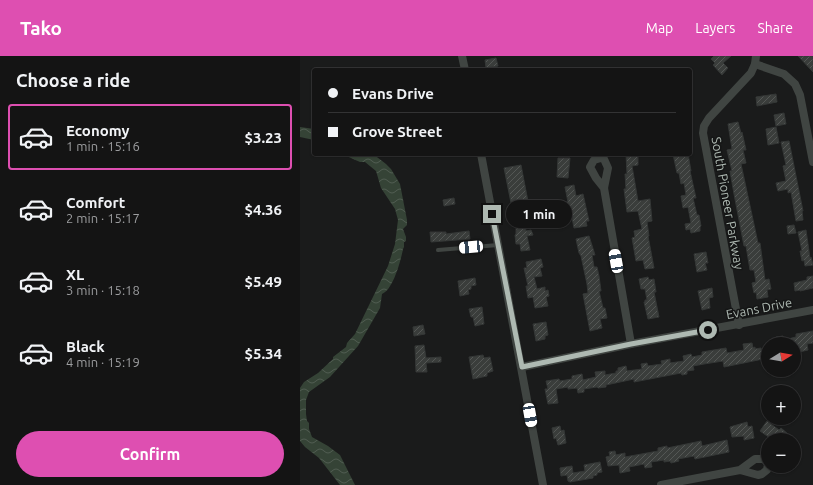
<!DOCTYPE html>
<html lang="en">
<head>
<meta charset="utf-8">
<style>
	:root { --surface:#141414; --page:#212122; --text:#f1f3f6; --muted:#9d9ea0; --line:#333334; --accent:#de4fb1 }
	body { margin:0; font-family:Ubuntu,sans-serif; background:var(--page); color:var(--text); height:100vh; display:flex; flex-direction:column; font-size:15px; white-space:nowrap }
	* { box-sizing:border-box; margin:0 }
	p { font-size:13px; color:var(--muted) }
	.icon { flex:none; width:22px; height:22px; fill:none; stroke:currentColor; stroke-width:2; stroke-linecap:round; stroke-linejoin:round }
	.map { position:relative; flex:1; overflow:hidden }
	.details { display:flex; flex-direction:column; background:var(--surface); width:300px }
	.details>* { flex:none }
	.guide { position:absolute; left:12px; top:12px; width:380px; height:88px; border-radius:4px; box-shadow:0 1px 3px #0004,0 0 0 1px var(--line); display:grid; align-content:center; height:88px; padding:0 16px; background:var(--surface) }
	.needle { width:26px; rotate:79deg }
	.tools { position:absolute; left:461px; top:281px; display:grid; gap:8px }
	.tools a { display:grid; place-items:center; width:40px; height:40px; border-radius:50%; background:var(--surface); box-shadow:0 1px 3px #0004,0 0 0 1px var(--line); font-size:20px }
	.end { position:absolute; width:18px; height:18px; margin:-9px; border:5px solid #aeb9b2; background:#111; box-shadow:0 0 0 2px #111 }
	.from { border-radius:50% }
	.bubble { position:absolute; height:28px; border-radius:14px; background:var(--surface); box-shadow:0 1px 3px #0004,0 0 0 1px var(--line); font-size:13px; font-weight:600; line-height:28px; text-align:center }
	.car { position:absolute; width:12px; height:24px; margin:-12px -6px; border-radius:5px; box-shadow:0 0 3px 1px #0007; background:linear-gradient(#fff 24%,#345 0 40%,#fff 0 76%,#345 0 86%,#fff 0) }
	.guide b { display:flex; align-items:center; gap:14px; height:38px; font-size:15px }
	.guide b+b { border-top:1px solid var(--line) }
	.guide i { width:10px; height:10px; background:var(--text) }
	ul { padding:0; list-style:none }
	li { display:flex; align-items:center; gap:12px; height:66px; margin:0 8px 6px; padding:0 8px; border:2px solid transparent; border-radius:4px }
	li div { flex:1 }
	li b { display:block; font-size:15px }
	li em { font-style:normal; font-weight:600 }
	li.active { border-color:var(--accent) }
	li>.icon { width:36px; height:36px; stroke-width:1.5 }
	h2 { padding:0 16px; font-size:18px; line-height:48px }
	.primary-button { display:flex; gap:8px; margin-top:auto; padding:8px 16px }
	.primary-button a { flex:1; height:46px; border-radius:24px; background:var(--accent); color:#fff; font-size:16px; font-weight:600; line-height:46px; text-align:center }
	header { display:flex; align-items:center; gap:24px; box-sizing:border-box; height:56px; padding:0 20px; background:var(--accent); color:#fff }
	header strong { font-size:19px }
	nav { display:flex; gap:22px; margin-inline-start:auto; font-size:14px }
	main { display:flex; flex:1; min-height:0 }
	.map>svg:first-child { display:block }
	.water { fill:url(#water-waves) }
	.building { fill:url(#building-hatch); stroke:#343736 }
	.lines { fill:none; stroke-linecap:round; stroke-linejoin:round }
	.lane { stroke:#404542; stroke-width:4 }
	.street { stroke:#404542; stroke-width:8 }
	.route { stroke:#aeb9b2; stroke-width:5 }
	.labels { text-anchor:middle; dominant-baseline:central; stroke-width:3; stroke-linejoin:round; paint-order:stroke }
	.street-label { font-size:13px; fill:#aeb9b2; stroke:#151616 }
</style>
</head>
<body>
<header>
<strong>Tako</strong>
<nav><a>Map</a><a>Layers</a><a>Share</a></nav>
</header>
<main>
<section class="details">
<h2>Choose a ride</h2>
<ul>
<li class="active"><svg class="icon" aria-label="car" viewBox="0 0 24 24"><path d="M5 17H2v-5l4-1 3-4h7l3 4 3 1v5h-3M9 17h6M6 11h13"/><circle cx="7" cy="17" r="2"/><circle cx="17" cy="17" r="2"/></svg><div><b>Economy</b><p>1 min · 15:16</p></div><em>$3.23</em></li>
<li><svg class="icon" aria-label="car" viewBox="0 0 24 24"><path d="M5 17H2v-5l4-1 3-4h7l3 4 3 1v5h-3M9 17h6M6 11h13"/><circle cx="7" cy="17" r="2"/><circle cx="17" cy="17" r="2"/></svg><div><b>Comfort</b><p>2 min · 15:17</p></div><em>$4.36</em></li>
<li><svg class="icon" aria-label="car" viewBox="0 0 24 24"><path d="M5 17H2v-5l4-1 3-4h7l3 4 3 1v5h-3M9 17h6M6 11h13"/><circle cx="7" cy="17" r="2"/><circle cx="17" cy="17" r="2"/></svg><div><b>XL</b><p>3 min · 15:18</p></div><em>$5.49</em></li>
<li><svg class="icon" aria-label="car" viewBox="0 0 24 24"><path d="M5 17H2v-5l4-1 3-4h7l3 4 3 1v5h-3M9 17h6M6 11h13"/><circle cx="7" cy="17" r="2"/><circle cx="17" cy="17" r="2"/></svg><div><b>Black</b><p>4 min · 15:19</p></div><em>$5.34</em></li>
</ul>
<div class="primary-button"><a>Confirm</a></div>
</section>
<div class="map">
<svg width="513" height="429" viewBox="0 0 513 429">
	<defs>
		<pattern id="water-waves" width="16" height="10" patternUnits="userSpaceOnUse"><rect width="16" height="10" fill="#354336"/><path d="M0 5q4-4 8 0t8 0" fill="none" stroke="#505c51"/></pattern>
		<pattern id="building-hatch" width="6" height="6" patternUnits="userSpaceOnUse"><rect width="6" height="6" fill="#3a3d3b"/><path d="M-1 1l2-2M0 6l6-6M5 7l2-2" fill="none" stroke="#545755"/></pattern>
	</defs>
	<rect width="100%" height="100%" fill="#1a1b1b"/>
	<g class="water">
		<path d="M0,71L14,73V84L0,81Z"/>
		<path d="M42,98H73L86,108L91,113L100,128L107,164V169L103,173L106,181V185L104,186V191L103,193C101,204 93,234 82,238L80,252L58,290L30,321L9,336L6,344V358L7,365L9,367V373L12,381L28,390L40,399L55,429H40L19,402L5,391L0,385V332L4,326L18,317L33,303V301L46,291L47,287L55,278L88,210L95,188L98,164L95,153L81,132L76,115L65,106H60Z"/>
	</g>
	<g class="building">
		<path d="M414,0H431L423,7L428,12L422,19L413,9L415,7L411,3Z"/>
		<path d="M498,0H513V16Z"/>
		<path d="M196,2L198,10L186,12L185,4Z"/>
		<path d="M476,38L477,46L457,50L456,41Z"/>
		<path d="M484,57L486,68L476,70L474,59Z"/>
		<path d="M438,66L441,77L442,76L446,94H443L446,107L441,108L458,187H460L465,224L469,223L471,233L467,234L468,241L457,243L456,236L454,237L452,227L456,226L454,214H450L446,190H444L434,138L430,115H432L427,94L432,93L428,68Z"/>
		<path d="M476,71L479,87L468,89L466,73Z"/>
		<path d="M489,85L503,155H502L503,164L496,165L491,136L488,137V133L478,135L476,127L486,125L483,110L486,109L481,86Z"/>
		<path d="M326,98H338V109L332,110L338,145L350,143L352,165L347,166L349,180H348L354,212L345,213L343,204L336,205L332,182L335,181L334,175L342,173L338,155L327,156L324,133H326L325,118H327Z"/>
		<path d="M373,98H388L391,115H390L396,142H393L397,159H399L401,170L400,171V175L391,177L390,173L386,174L385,168L391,167L388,151L383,152L381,140L386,139L384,127L381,128L379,117H377Z"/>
		<path d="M258,102H270L268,122L257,121Z"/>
		<path d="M221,109L231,161L224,162L226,175L231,174L233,179L227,180L230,194L221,195L220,188H216L215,179L216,178V172L204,112Z"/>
		<path d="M274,129L276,140L283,138L289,165H286L287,170L274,172L270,151L266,152L265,146H268L265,131Z"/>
		<path d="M154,142L155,148L144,150L143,144Z"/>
		<path d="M494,169L496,177L488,178L487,170Z"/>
		<path d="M506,174L510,202L511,201L513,209L505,210L504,204L502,205L500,195H502L498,176Z"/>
		<path d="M169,175L170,183L131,186L130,176H146V178Z"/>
		<path d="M289,180L295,199H292L294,211H297L299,220L301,235H299L303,252H305L307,262L300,263L302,272L290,275L283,238L288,237L287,228L281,200L279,197L276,183Z"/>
		<path d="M406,196L408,207H405L407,214L397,216L394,198Z"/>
		<path d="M241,203L243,211L240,212L242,220L234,221L237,233L245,231V235L248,234L249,240L246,241L248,250L235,252L233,241L228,242L226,230H228L224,212H227L226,206Z"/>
		<path d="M513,220V232L500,235V234L495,235L494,227L507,224V221Z"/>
		<path d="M348,221L349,224L354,223L356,236H354L359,261L348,263L344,246H345V244H347L345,233H341L339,223Z"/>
		<path d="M175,222L176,229L171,230V233L168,234L169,238L160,240L158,225Z"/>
		<path d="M412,232L413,241L409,242L410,252L402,254L398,235Z"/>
		<path d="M182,251L184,268L175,270L173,261H171L169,253Z"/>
		<path d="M246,266L248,279L245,280V283L236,285L233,268Z"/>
		<path d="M123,269L125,278L114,280L113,271Z"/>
		<path d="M513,275V287L507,288L508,294L499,296L498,292L494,293V288H475L476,281L483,280L484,284L496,281V278Z"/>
		<path d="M452,287L453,292L455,291V293L461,292L463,303L424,311L423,305L404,308L393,310L394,314L387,315V318L382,319L381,317L334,326V323L306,329V331L298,332L297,331L284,333V336L278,337L277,332L268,333V331L256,333L258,347L248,348L245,333H248L246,325L259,323L260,325L272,323V320L282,318L283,324L296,321L295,316L305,315V319L316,317V315H318V312L326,310L327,315L342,313L341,308L347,307L348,310L362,308L361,305L370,303V307L384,305L383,300L391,298L392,301L402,299V296L426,292L427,297L444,294L443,288Z"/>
		<path d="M124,289L126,302L141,301V306L126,307L127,316H116L115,290Z"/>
		<path d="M183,299L184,302L190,301L193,315L187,317V320L173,323L169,301Z"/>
		<path d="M467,365L479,374L481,372L488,378L484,384H475L471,381L470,382L460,375Z"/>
		<path d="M447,366L448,371L452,370L454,382L444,384V380L432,381L430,371Z"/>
		<path d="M260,370L261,375L264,374L266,387L258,389L256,382L254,383L252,372Z"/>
		<path d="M427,384L429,396L395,403L394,400L378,403L379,405L371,407L370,405L364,406V404L351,406L352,411L345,412L344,408L329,411L330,415L320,417L319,409L308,410L306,401L310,400L309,396L315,395L316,399L325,397V401L358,395V392L367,390V392L372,391L401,385L402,390Z"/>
		<path d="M300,406L302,416L297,417V419L293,420V422L270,426L268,425L267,419L261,420L260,412L272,410L273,417L285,415L284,409Z"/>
	</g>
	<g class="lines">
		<path class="lane" d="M138,194L198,189"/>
		<g class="street">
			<path d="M162,0L165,14"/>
			<path d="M455,8L484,18L495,28L500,39L513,106"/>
			<path d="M181,98L243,429"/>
			<path d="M304,132L296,122L290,111L294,104L301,102L304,103L308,112L304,132L331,288"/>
			<path d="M439,269L403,77L404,70L409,62L451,17L455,8L456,0"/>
			<path d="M222,311L331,288L513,254"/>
			<path d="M361,429L440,414L458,419L462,418L467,414L468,408L464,403H455L440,414"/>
		</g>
	</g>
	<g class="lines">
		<path class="route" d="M192,158L222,311L331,288L408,274"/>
	</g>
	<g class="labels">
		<g class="street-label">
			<text transform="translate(428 147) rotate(80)">South Pioneer Parkway</text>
			<text transform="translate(459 252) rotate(-11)">Evans Drive</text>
		</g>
	</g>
</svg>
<div class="tools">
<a><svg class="needle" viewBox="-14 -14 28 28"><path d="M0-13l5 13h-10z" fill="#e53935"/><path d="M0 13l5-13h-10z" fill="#9d9ea0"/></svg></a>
<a>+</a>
<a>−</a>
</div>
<i class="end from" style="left:408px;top:274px"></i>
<i class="end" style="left:192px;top:158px"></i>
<div class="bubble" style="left:206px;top:144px;width:66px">1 min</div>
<i class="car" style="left:171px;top:191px;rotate:265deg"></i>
<i class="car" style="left:316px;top:205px;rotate:350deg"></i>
<i class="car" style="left:230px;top:359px;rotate:170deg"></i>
<div class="guide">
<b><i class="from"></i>Evans Drive</b>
<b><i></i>Grove Street</b>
</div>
</div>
</main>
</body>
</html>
